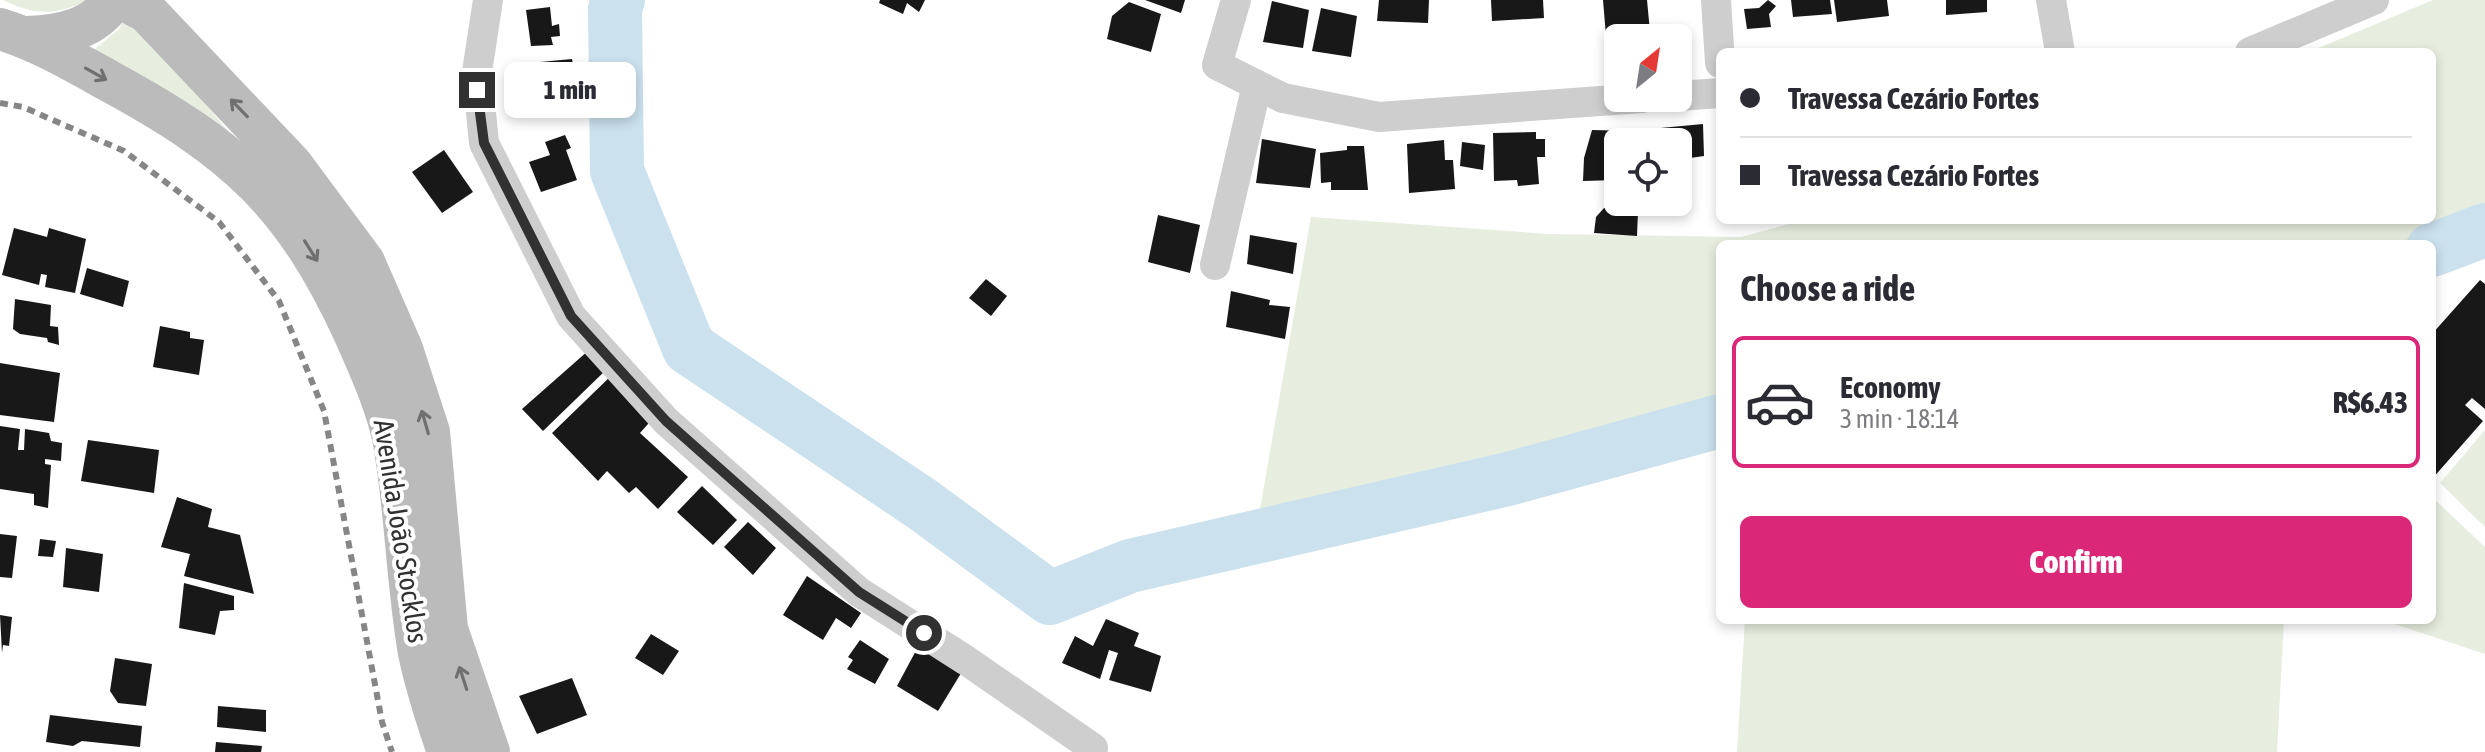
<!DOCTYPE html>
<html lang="en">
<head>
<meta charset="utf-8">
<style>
	:root { --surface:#fff; --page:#f2f2f3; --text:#2b2b33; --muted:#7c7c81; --line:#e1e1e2; --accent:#db2777 }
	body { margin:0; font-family:"Asap Condensed",sans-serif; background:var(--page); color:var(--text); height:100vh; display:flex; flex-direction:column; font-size:30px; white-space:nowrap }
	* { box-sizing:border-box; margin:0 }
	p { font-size:26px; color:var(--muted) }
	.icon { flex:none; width:44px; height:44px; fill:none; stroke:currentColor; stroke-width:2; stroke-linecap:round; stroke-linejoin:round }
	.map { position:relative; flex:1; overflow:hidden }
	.drawer { position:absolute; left:1716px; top:240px; width:720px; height:384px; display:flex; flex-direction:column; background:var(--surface); border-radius:12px; box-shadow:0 4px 12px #0003 }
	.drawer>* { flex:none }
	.hud { position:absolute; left:1716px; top:48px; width:720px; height:176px; border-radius:12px; box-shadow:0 4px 12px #0003; display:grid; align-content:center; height:176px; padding:0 24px; background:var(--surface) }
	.needle { width:52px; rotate:30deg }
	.controls { position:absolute; left:1604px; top:24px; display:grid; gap:16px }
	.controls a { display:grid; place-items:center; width:88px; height:88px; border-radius:12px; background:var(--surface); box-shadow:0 4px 12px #0003; font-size:40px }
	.end { position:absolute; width:36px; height:36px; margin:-18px; border:10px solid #313131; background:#fff; box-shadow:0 0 0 4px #fff }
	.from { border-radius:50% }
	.bubble { position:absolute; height:56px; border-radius:12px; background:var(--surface); box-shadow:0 4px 12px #0003; font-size:26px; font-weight:800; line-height:56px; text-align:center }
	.hud b { display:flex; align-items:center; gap:28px; height:76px; font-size:30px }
	.hud b+b { border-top:2px solid var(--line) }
	.hud i { width:20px; height:20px; background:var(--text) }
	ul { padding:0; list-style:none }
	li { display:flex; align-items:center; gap:24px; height:132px; margin:0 16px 12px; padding:0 8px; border:4px solid transparent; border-radius:12px }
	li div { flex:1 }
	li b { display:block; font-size:30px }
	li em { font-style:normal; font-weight:800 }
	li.active { border-color:var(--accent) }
	li>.icon { width:72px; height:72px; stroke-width:1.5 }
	h2 { padding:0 24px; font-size:36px; line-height:96px }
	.action { display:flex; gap:16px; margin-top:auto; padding:16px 24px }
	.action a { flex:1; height:92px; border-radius:12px; background:var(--accent); color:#fff; font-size:32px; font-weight:800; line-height:92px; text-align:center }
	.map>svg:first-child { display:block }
	.green { fill:#e7eedf }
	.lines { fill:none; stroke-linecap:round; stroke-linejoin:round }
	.river { stroke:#cbe1ee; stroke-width:54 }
	.building { fill:#181818 }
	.minor { stroke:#cecece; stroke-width:30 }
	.secondary { stroke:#bbb; stroke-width:42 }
	.rail { stroke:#868686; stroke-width:6; stroke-dasharray:8 6; stroke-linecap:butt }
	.oneway { stroke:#6f6f6f }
	.route { stroke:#313131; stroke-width:10 }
	.labels { text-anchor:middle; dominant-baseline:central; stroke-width:8; stroke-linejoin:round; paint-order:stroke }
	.street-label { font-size:28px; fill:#313131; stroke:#fff }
</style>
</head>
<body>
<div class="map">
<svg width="2485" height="752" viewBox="0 0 2485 752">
	<rect width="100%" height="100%" fill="#fff"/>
	<g class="green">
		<path d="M3,0H87C57,16 33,15 3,0Z"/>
		<path d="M2433,0H2485V224L2399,244H1720V402L1260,509L1311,217L1549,234L1741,237L1804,220H2432V52H2309Z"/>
		<path d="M129,12L238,143L88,55L119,29Z"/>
		<path d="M2485,430V527L2440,483Z"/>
		<path d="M2432,497L2485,547V654L2382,620H2432Z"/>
		<path d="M1745,620H2284L2277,752H1737Z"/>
	</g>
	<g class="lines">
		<g class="river">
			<path d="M618,0L615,9L617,171L689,348L922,504L1050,598L1130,566L1508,479L1720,421"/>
			<path d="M2432,250L2485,230"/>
		</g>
	</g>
	<g class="building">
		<path d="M880,0H925L919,12L907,3L903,14L879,3Z"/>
		<path d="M1145,0H1185L1181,13Z"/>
		<path d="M1379,0H1429L1428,23L1377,21Z"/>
		<path d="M1491,0H1543L1544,18L1492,21Z"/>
		<path d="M1603,0H1647L1650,32L1606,36Z"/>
		<path d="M1768,0L1776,6L1769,14L1771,27L1747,29L1744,9L1759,8Z"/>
		<path d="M1791,0H1830L1832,14L1793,17Z"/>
		<path d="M1834,0H1887L1889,16L1837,22Z"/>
		<path d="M1946,0H1987V12L1946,15Z"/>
		<path d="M1272,1L1309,10L1303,48L1263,42Z"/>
		<path d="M1129,2L1161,14L1151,52L1107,39L1112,16Z"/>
		<path d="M550,7L552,26L559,24L560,36L551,37L553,45L531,46L526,10Z"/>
		<path d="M1321,8L1357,16L1351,57L1312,51Z"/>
		<path d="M572,59L575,76L556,78L558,91L528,94L526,82H521L519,64Z"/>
		<path d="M1703,124L1704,156L1690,158V184L1678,185V142H1650V129Z"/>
		<path d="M1592,130L1634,131V142H1618V180L1583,181L1584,158Z"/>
		<path d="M1536,132V139H1545V157H1537L1539,184L1518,186L1517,180L1494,181L1493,133Z"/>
		<path d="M565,135L571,148L566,150L577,180L541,192L529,162L550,155L545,142Z"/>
		<path d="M1262,139L1316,149L1310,188L1256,183Z"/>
		<path d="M1444,140L1445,160H1453L1455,189L1409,193L1407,144Z"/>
		<path d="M1462,142L1485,145L1483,170L1460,166Z"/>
		<path d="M1347,146H1364L1368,190H1331V182L1321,183L1320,153L1347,150Z"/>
		<path d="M444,150L473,192L442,213L412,172Z"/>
		<path d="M1604,208L1638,211L1637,236L1594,233L1596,217Z"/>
		<path d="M1158,215L1200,225L1190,273L1148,262Z"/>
		<path d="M14,228L47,237L49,228L86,239L75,293L45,287L47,275L41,274L39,285L2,275Z"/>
		<path d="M1250,235L1297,243L1293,274L1247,264Z"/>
		<path d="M87,268L129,281L123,307L80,294Z"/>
		<path d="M986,279L1007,296L991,316L969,298Z"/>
		<path d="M2480,280L2485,284V409L2472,398L2465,405L2483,421L2432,479V334Z"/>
		<path d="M1231,291L1270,300L1269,305L1290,307L1285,339L1226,327Z"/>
		<path d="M15,299L51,305L50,326L58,327L59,345L48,342L47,338L20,334L13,329Z"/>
		<path d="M160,326L190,332V338L204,340L199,375L153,367Z"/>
		<path d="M589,350L607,369L543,431L522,409Z"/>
		<path d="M0,363L60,373L54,422L0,415Z"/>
		<path d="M614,373L656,415L640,433L688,477L658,509L636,487L629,493L607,471L598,481L552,433Z"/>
		<path d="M0,426L20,429L18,450H24L25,429L49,433L51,441L62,443L61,461L45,459V464L51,465L48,508L34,505V494L0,489Z"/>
		<path d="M88,440L159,450L154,493L81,481Z"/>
		<path d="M702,486L737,520L713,545L677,512Z"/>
		<path d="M177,497L212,509L208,527L240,535L254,594L184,576L190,554L161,547Z"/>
		<path d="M748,522L776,548L753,575L724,547Z"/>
		<path d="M0,534L17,536L12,578L0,577Z"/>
		<path d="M40,539L56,541L53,557L38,556Z"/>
		<path d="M66,548L103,554L99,592L63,587Z"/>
		<path d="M807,576L861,613L851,628L836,618L823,640L783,615Z"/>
		<path d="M184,583L234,596V610L220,611L215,635L179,628Z"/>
		<path d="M0,615L12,617L9,646L3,645L2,653Z"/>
		<path d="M1106,619L1139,633L1134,646L1161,656L1151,692L1109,680L1118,653L1109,650L1100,679L1062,663L1075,636L1093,646Z"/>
		<path d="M651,634L679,651L663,675L635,658Z"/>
		<path d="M860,640L889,659L875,684L847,669L853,660L848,657Z"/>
		<path d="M919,645L963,670L938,711L897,686Z"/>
		<path d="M115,658L152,664L146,706L118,703L110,691Z"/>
		<path d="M572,678L587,715L537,734L519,696Z"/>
		<path d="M218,706L266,710V732L217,727Z"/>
		<path d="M50,715L142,726L140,747L82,741L73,746L46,742Z"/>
		<path d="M216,742L262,746L261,752H215Z"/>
	</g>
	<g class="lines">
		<g class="minor">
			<path d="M488,0L477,72L484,143L571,316L666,421L859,592L967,661L1093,748"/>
			<path d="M1236,0L1217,65L1283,98L1379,117L1642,98"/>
			<path d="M1716,0L1720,63"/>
			<path d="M2051,0L2060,52"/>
			<path d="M2250,52L2374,0"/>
			<path d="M1678,96L1720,93"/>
			<path d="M1215,265L1257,85"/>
		</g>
		<g class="secondary">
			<path d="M124,0L147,12L292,165L364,262L402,349L429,432L447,629L489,752"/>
			<path d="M0,29C39,41 73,61 109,81C236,150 294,202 355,335C370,369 387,406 394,443C406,512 407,584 419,653C426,687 437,720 448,752"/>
			<path d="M27,37C59,36 94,30 113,0"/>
		</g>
		<path class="rail" d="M0,103L23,107L124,151L219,222L279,301L324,411L382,722L392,752"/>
	</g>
	<defs><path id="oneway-shaft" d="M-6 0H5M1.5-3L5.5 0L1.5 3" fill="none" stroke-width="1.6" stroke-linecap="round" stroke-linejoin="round" transform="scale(2)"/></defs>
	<g class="oneway">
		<use href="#oneway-shaft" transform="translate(96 74) rotate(29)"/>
		<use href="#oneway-shaft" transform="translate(239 108) rotate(-134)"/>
		<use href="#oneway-shaft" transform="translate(311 251) rotate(58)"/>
		<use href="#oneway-shaft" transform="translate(425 422) rotate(-106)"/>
		<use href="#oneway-shaft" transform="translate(463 678) rotate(-108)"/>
	</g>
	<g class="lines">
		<path class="route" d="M477,90L484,143L571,316L666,421L859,592L924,633"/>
	</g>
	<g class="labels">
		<g class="street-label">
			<text transform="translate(401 531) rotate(81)">Avenida João Stocklos</text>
		</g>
	</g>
</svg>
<div class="controls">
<a><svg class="needle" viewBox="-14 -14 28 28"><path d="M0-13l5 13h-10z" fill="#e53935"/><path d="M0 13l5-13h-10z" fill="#7c7c81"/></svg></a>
<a><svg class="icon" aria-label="locate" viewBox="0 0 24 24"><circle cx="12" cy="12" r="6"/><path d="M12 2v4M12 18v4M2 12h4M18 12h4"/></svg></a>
</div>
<i class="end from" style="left:924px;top:633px"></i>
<i class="end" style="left:477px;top:90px"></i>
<div class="bubble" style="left:504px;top:62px;width:132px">1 min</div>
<div class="hud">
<b><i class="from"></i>Travessa Cezário Fortes</b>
<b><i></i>Travessa Cezário Fortes</b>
</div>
<section class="drawer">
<h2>Choose a ride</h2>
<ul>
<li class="active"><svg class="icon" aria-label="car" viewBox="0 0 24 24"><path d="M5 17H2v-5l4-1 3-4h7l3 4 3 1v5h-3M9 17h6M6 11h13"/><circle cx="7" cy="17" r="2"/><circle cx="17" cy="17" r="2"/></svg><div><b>Economy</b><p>3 min · 18:14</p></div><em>R$6.43</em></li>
</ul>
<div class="action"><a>Confirm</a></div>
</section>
</div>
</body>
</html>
